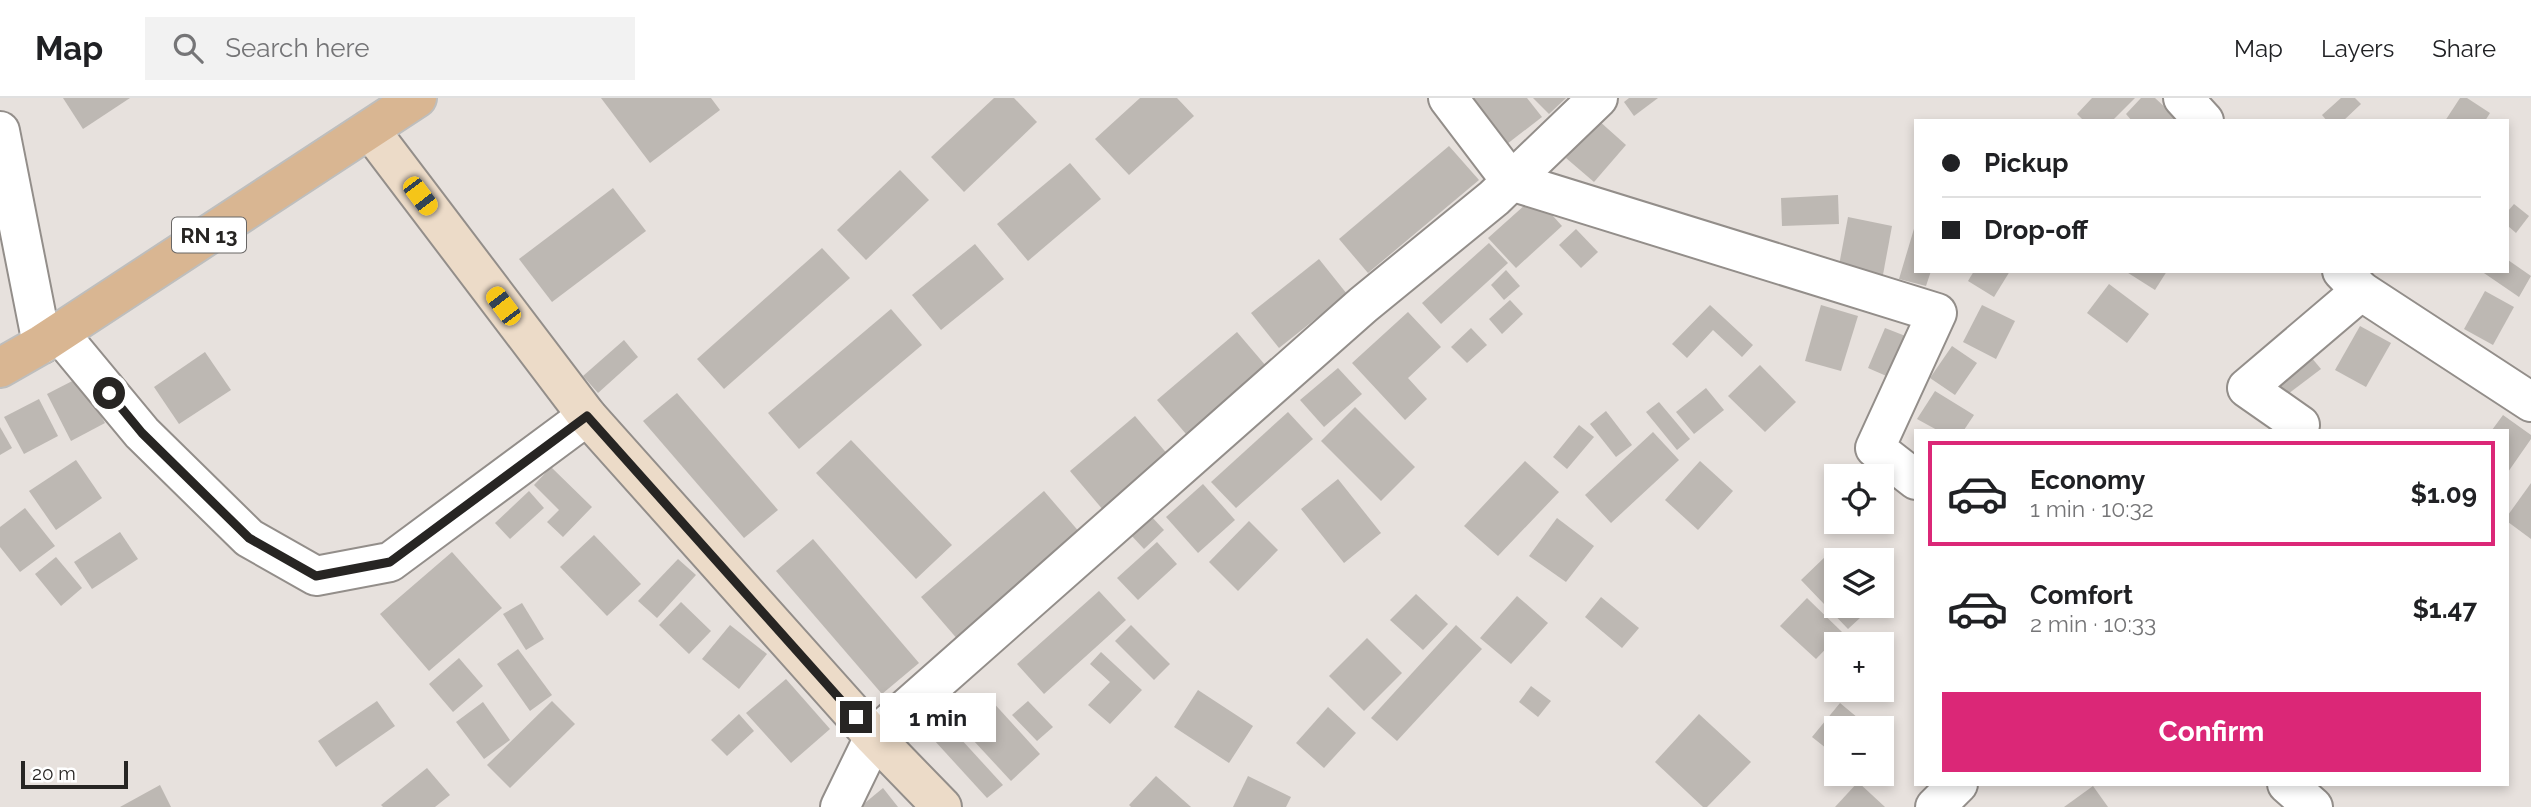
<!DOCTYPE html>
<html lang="en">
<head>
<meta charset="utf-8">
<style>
	:root { --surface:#fff; --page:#f2f2f2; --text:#202124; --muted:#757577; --line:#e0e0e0; --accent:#db2777 }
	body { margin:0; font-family:Raleway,sans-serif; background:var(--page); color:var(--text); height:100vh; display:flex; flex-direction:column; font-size:26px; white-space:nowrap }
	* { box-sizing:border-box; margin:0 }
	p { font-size:23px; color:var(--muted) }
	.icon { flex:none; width:38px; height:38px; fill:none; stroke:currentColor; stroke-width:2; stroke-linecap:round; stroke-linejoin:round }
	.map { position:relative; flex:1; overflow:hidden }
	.panel { position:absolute; left:1914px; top:331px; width:595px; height:357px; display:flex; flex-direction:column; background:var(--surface); border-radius:0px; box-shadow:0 4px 10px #0003 }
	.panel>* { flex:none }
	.guide { position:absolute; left:1914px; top:21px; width:595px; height:154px; border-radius:0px; box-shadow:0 4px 10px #0003; display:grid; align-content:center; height:154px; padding:0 28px; background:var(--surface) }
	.fabs { position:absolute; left:1824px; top:366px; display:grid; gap:14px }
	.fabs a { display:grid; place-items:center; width:70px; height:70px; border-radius:0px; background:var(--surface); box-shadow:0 4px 10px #0003; font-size:35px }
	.scale { position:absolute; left:21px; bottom:18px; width:107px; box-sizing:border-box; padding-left:7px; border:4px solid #272523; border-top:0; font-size:19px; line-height:24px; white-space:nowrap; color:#272523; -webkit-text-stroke:5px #fff; paint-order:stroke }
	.end { position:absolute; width:32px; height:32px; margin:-16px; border:9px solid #272523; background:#fff; box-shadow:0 0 0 4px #fff }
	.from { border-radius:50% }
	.bubble { position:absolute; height:49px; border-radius:0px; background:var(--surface); box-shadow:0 4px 10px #0003; font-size:23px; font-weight:700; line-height:49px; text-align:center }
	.car { position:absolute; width:21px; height:42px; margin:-21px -10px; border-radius:9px; box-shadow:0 0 5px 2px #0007; background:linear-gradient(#f5c518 24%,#345 0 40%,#f5c518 0 76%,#345 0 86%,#f5c518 0) }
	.guide b { display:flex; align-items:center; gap:24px; height:66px; font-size:26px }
	.guide b+b { border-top:2px solid var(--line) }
	.guide i { width:18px; height:18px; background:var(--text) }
	ul { padding:12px 0 0; list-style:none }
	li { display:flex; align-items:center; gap:21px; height:105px; margin:0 14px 10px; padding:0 14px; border:4px solid transparent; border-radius:0px }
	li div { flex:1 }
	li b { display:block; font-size:26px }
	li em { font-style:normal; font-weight:700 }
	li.current { border-color:var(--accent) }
	li>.icon { width:63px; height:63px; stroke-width:1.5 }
	.button { display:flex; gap:14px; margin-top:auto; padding:14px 28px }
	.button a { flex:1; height:80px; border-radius:0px; background:var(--accent); color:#fff; font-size:28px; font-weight:700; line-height:80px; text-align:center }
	header { display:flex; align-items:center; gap:42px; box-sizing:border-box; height:98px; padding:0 35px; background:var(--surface); border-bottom:2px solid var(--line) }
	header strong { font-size:33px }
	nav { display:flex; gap:38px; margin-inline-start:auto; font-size:24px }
	.search { width:490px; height:63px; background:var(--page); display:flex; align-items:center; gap:18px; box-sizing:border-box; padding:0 24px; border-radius:0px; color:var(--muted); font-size:26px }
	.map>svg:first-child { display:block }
	.building { fill:#bdb8b3 }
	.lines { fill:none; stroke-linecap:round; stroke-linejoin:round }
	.street-casing { stroke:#938e8a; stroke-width:42 }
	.secondary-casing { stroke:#938e8a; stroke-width:42 }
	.primary-casing { stroke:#bebebd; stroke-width:42 }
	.street { stroke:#fff; stroke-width:38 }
	.secondary { stroke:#ecdbc8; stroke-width:38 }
	.primary { stroke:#d9b692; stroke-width:38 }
	.route { stroke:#272523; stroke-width:9 }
	.labels { text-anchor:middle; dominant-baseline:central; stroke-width:6; stroke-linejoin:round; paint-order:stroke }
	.shield { fill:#fff; stroke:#686665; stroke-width:2 }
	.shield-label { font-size:21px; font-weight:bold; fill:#272523 }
</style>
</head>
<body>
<header>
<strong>Map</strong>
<div class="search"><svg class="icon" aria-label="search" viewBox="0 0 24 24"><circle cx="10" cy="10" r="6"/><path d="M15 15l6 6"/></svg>Search here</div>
<nav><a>Map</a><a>Layers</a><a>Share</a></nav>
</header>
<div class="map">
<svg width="2531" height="709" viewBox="0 0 2531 709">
	<rect width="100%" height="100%" fill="#e7e1dd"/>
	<g class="building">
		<path d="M63,0H130L83,31Z"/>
		<path d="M601,0H711L720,12L650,65Z"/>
		<path d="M994,0H1014L1037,24L964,94L931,59Z"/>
		<path d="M1140,0H1177L1194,18L1129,77L1095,41Z"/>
		<path d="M1471,0H1527L1542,19L1507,46Z"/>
		<path d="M1533,0H1566L1549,16Z"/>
		<path d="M1629,0H1658L1634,18L1624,4Z"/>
		<path d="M2092,0H2135L2112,23H2084L2077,16Z"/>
		<path d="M2141,0H2155L2180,23H2132L2126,16Z"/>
		<path d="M2341,0H2355L2361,6L2343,23H2327L2322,17Z"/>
		<path d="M2460,0H2467L2490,15L2485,23H2445Z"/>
		<path d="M1598,22L1626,47L1594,84L1566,60Z"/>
		<path d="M1449,48L1479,82L1368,175L1339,141Z"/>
		<path d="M1070,65L1101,101L1028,163L997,126Z"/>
		<path d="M900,72L929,102L866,162L837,132Z"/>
		<path d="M613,90L646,133L552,204L519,161Z"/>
		<path d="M1838,97L1839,126L1782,128L1781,100Z"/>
		<path d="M1535,98L1562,128L1516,170L1488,140Z"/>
		<path d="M2514,106L2529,118L2516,135L2508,128V113Z"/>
		<path d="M1848,119L1892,128L1882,182L1838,173Z"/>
		<path d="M1916,124V173H1931L1926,188L1899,181Z"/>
		<path d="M1576,131L1598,154L1581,170L1559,147Z"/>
		<path d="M1489,145L1508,165L1441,226L1422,205Z"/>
		<path d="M975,146L1004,181L941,232L912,197Z"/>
		<path d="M822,150L850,180L724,291L697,261Z"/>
		<path d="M1319,161L1347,196L1279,250L1251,215Z"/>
		<path d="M2508,162L2531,178L2519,199L2481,173H2508Z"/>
		<path d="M1506,172L1520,188L1504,202L1491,187Z"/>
		<path d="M1974,173H2010L1994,199L1968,183Z"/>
		<path d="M2125,173H2167L2155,192Z"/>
		<path d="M2109,186L2149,216L2127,245L2087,215Z"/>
		<path d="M2485,193L2514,209L2493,247L2464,231Z"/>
		<path d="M1510,202L1523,216L1502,236L1489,221Z"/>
		<path d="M1710,207L1753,247L1742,259L1713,232L1687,260L1672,246Z"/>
		<path d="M1821,207L1858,218L1841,273L1805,263Z"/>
		<path d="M1982,207L2015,223L1996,261L1963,244Z"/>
		<path d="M891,211L922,247L799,351L768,315Z"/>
		<path d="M1408,214L1441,249L1408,280L1427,301L1405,322L1352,265Z"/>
		<path d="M2360,228L2391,245L2366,289L2335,272Z"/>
		<path d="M1471,230L1487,247L1467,265L1451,249Z"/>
		<path d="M1885,230L1908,239L1891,280L1868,270Z"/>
		<path d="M1237,234L1266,268L1186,336L1157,302Z"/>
		<path d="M624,242L638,259L598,295L583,278Z"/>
		<path d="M1952,248L1977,265L1955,297L1930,280Z"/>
		<path d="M2306,253L2321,271L2284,299L2270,282Z"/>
		<path d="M205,254L231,292L179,326L154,289Z"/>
		<path d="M1760,267L1796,304L1765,334L1728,298Z"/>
		<path d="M1338,270L1362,296L1324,329L1300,302Z"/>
		<path d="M80,279L105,325L71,343L47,296Z"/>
		<path d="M1706,290L1724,312L1694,336L1676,314Z"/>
		<path d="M1935,293L1974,317L1964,332H1937L1917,321Z"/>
		<path d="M677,295L778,412L744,440L643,323Z"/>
		<path d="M39,301L58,338L24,356L4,319Z"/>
		<path d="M1659,304L1690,341L1677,352L1646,314Z"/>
		<path d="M1355,309L1415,369L1381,403L1321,343Z"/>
		<path d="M1606,313L1632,347L1616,359L1590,326Z"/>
		<path d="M1288,314L1313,341L1236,410L1211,384Z"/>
		<path d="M2503,317L2531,337V341L2508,374V332H2492Z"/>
		<path d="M1135,318L1169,358L1104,413L1070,373Z"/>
		<path d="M1579,327L1594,339L1567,371L1553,359Z"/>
		<path d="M0,329L12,350L0,357Z"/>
		<path d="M1653,334L1679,362L1611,425L1585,397Z"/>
		<path d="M851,342L952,447L916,481L816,375Z"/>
		<path d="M76,362L102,400L56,432L29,393Z"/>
		<path d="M1525,363L1559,394L1498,458L1464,428Z"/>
		<path d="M1700,363L1733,393L1698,432L1665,402Z"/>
		<path d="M551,369L592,409L563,439L547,424L559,412L534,387Z"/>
		<path d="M1338,381L1381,435L1344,465L1301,411Z"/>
		<path d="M2531,385V441L2508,424V417Z"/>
		<path d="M1203,386L1235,422L1198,455L1166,419Z"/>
		<path d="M529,393L544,410L510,441L495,425Z"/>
		<path d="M1044,393L1081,436L959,543L921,499Z"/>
		<path d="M25,410L55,448L20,474L0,449V429Z"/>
		<path d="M1150,417L1164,432L1144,451L1130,436Z"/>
		<path d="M1557,420L1594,448L1566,484L1529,458Z"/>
		<path d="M1249,423L1278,452L1238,493L1209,464Z"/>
		<path d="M120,434L138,461L92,491L74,464Z"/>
		<path d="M594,437L641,486L607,518L560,469Z"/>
		<path d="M813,441L919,565L882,596L776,473Z"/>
		<path d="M1157,444L1177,466L1138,502L1117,480Z"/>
		<path d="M452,454L502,510L429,573L380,516Z"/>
		<path d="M1827,457L1836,466V508H1873L1848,531L1801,482Z"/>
		<path d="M56,459L82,490L61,508L35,476Z"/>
		<path d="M678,461L696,477L657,520L638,503Z"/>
		<path d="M1099,493L1126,522L1044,596L1017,566Z"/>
		<path d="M1416,496L1448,526L1423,552L1390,522Z"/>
		<path d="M1517,498L1548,525L1511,566L1480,540Z"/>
		<path d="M1601,499L1639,530L1622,550L1585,519Z"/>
		<path d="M1807,500L1842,534L1816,561L1780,528Z"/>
		<path d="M681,504L711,533L689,556L659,527Z"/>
		<path d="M522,505L544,541L526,552L503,516Z"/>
		<path d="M730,527L767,556L739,591L702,561Z"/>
		<path d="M1131,527L1170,566L1154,582L1115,543Z"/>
		<path d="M1456,527L1482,551L1397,643L1371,620Z"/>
		<path d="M1367,540L1402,575L1364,613L1329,578Z"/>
		<path d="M518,551L552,597L530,613L497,566Z"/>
		<path d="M1101,554L1142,592L1110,626L1088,607L1110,584L1090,566Z"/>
		<path d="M459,560L483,588L453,614L429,586Z"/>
		<path d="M786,581L830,631L791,665L746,615Z"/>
		<path d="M1531,588L1551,603L1538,619L1519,604Z"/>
		<path d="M1198,592L1253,628L1229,665L1174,629Z"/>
		<path d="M990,601L1040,656L1011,683L960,628Z"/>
		<path d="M377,603L395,628L336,669L318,643Z"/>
		<path d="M552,603L575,626L510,690L487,667Z"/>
		<path d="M1028,603L1053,629L1037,643L1012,617Z"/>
		<path d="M483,604L510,642L484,661L456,624Z"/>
		<path d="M1840,605L1870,630H1836V658L1812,639Z"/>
		<path d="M1328,609L1356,635L1324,670L1296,645Z"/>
		<path d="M739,616L754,633L727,658L711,642Z"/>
		<path d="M1699,616L1751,664L1707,709H1703L1655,664Z"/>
		<path d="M949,628L1003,687L987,700L934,642Z"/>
		<path d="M427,670L450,697L435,709H383L381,707Z"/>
		<path d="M1156,678L1191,709H1131L1129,707Z"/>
		<path d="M1248,678L1291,699L1286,709H1233Z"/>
		<path d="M1858,684L1885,709H1835Z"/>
		<path d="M160,687L171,709H120Z"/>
		<path d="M2093,688L2108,709H2064Z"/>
		<path d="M883,690L898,709H860Z"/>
	</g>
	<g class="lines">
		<defs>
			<g id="street">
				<path d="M1448,0L1511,83L1937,215L1875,350L1916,382"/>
				<path d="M2183,0L2204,23"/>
				<path d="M0,33L42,246"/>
				<path d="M2342,173L2361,193L2531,304"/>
				<path d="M59,235L142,335L249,440L316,478L390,464L587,318"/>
				<path d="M2294,332L2300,327L2247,290L2361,193"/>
				<path d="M2287,686L2313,709"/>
				<path d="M840,709L874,639L1363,207L1494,100L1598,0"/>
				<path d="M1935,709L1958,686"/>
			</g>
			<path id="secondary" d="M370,32L587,318L874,639L942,709"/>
			<path id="primary" d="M0,270L42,246L417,0"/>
		</defs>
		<use href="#street" class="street-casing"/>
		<use href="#secondary" class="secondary-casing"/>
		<use href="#primary" class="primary-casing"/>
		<use href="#street" class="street"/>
		<use href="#secondary" class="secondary"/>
		<use href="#primary" class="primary"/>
	</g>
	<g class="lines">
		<path class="route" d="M109,295L142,335L249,440L316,478L390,464L587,318L856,619"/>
	</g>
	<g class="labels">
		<rect class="shield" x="172" y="119.5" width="74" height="35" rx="5"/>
		<g class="shield-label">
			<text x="209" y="137">RN 13</text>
		</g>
	</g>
</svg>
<div class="fabs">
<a><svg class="icon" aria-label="locate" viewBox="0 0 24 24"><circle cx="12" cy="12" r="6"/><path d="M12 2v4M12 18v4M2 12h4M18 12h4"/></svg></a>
<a><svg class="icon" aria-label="layers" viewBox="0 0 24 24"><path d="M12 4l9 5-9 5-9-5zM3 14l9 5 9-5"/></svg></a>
<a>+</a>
<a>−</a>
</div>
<div class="scale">20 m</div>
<i class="end from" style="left:109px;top:295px"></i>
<i class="end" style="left:856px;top:619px"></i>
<div class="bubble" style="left:880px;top:595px;width:116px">1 min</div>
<i class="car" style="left:420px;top:98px;rotate:143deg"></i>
<i class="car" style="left:503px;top:208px;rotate:323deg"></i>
<div class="guide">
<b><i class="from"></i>Pickup</b>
<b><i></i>Drop-off</b>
</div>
<section class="panel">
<ul>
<li class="current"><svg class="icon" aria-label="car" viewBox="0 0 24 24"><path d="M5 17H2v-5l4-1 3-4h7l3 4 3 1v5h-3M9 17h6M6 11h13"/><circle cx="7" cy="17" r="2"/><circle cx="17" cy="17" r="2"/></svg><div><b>Economy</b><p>1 min · 10:32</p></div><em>$1.09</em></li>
<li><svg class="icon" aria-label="car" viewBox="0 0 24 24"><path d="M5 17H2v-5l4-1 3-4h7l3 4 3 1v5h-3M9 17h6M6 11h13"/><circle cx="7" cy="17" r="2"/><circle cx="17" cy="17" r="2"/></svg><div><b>Comfort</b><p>2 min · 10:33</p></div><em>$1.47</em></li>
</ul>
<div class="button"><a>Confirm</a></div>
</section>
</div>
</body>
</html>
